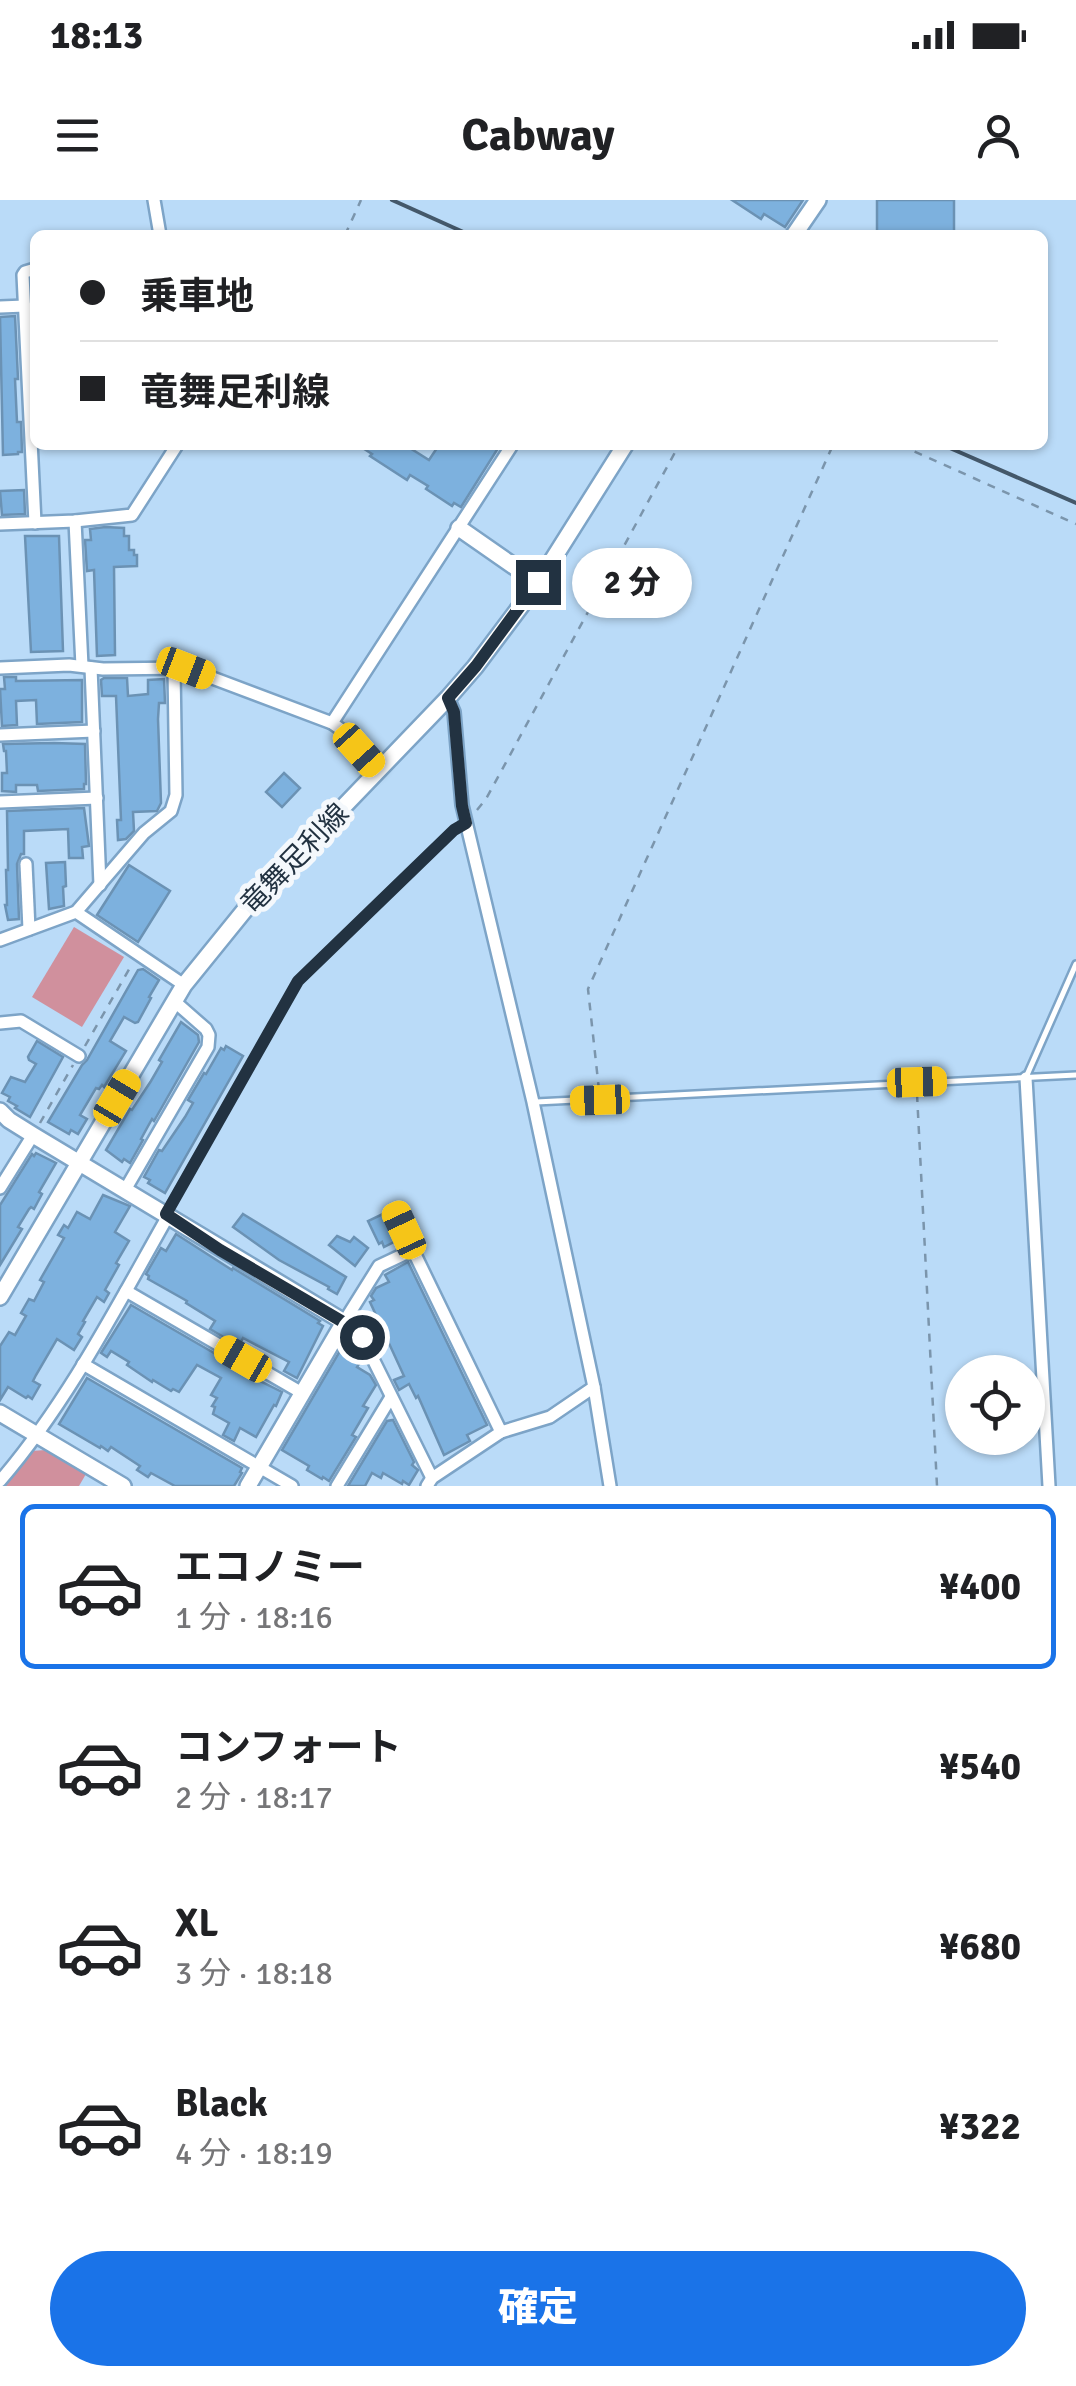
<!DOCTYPE html>
<html lang="ja">
<head>
<meta charset="utf-8">
<style>
	:root { --surface:#fff; --page:#f6f6f6; --text:#202124; --muted:#757577; --line:#e0e0e0; --accent:#1a73e8 }
	body { margin:0; font-family:Signika,"Noto Sans JP",sans-serif; background:var(--page); color:var(--text); height:100vh; display:flex; flex-direction:column; font-size:38px; white-space:nowrap }
	* { box-sizing:border-box; margin:0 }
	p { font-size:32px; color:var(--muted) }
	.icon { flex:none; width:55px; height:55px; fill:none; stroke:currentColor; stroke-width:2; stroke-linecap:round; stroke-linejoin:round }
	.map { position:relative; height:1286px; overflow:hidden }
	.drawer { display:flex; flex-direction:column; background:var(--surface); flex:1 }
	.drawer>* { flex:none }
	.hud { position:absolute; left:30px; top:30px; width:1018px; height:220px; border-radius:15px; box-shadow:0 2px 8px #0004; display:grid; align-content:center; height:220px; padding:0 50px; background:var(--surface) }
	.buttons { position:absolute; left:945px; top:1155px; display:grid; gap:20px }
	.buttons a { display:grid; place-items:center; width:100px; height:100px; border-radius:50%; background:var(--surface); box-shadow:0 2px 8px #0004; font-size:50px }
	.end { position:absolute; width:45px; height:45px; margin:-22px; border:12px solid #223241; background:#fff; box-shadow:0 0 0 5px #fff }
	.from { border-radius:50% }
	.bubble { position:absolute; height:70px; border-radius:35px; background:var(--surface); box-shadow:0 2px 8px #0004; font-size:32px; font-weight:800; line-height:70px; text-align:center }
	.car { position:absolute; width:30px; height:60px; margin:-30px -15px; border-radius:12px; box-shadow:0 0 8px 2px #0007; background:linear-gradient(#f5c518 24%,#345 0 40%,#f5c518 0 76%,#345 0 86%,#f5c518 0) }
	.hud b { display:flex; align-items:center; gap:35px; height:95px; font-size:38px }
	.hud b+b { border-top:2px solid var(--line) }
	.hud i { width:25px; height:25px; background:var(--text) }
	ul { padding:18px 0 0; list-style:none }
	li { display:flex; align-items:center; gap:30px; height:165px; margin:0 20px 15px; padding:0 30px; border:5px solid transparent; border-radius:15px }
	li div { flex:1 }
	li b { display:block; font-size:38px }
	li em { font-style:normal; font-weight:800 }
	li.selected { border-color:var(--accent) }
	li>.icon { width:90px; height:90px; stroke-width:1.5 }
	.primary-button { display:flex; gap:20px; margin-top:auto; padding:20px 50px }
	.primary-button a { flex:1; height:115px; border-radius:60px; background:var(--accent); color:#fff; font-size:40px; font-weight:800; line-height:115px; text-align:center }
	.status { display:flex; justify-content:space-between; align-items:center; height:70px; padding:0 50px; background:var(--surface); direction:ltr }
	.status svg { height:28px; fill:currentColor }
	header { display:flex; justify-content:space-between; align-items:center; height:130px; padding:0 50px; background:var(--surface); font-size:45px; font-weight:800 }
	.map>svg:first-child { display:block }
	.green { fill:#d0909d }
	.building { fill:#7db1de; stroke:#6b92b4; stroke-width:2.5 }
	.lines { fill:none; stroke-linecap:round; stroke-linejoin:round }
	.lane-casing { stroke:#7da4c7; stroke-width:10 }
	.street-casing { stroke:#7da4c7; stroke-width:16 }
	.secondary-casing { stroke:#7da4c7; stroke-width:20 }
	.path { stroke:#7b95ac; stroke-width:2.5; stroke-dasharray:8 8; stroke-linecap:butt }
	.lane { stroke:#fff; stroke-width:5 }
	.street { stroke:#fff; stroke-width:11 }
	.secondary { stroke:#fff; stroke-width:15 }
	.rail { stroke:#44586a; stroke-width:4 }
	.route { stroke:#223241; stroke-width:12 }
	.labels { text-anchor:middle; dominant-baseline:central; stroke-width:10; stroke-linejoin:round; paint-order:stroke }
	.street-label { font-size:28px; fill:#223241; stroke:#f4f8fc }
</style>
</head>
<body>
<div class="status"><b>18:13</b><svg viewBox="0 0 49 12"><path d="M0 12V9h3v3zM5 12V6h3v6zM10 12V3h3v9zM15 12V0h3v12zM26 1h20v11H26zM47 4h2v5h-2z"/></svg></div>
<header><svg class="icon" aria-label="menu" viewBox="0 0 24 24"><path d="M4 6h16M4 12h16M4 18h16"/></svg>Cabway<svg class="icon" aria-label="person" viewBox="0 0 24 24"><circle cx="12" cy="8" r="4"/><path d="M4 21q1-7 8-7t8 7"/></svg></header>
<div class="map">
<svg width="1076" height="1286" viewBox="0 0 1076 1286">
	<rect width="100%" height="100%" fill="#badbf8"/>
	<g class="green">
		<path d="M74,727L124,757L82,827L32,797Z"/>
		<path d="M46,1250L86,1274L79,1286H2L31,1251Z"/>
	</g>
	<g class="building">
		<path d="M732,0H803L785,27L764,14L761,19Z"/>
		<rect x="877" y="0" width="77" height="35"/>
		<path d="M15,116L18,179H15L17,222H21L22,252H18V254L3,255L0,117Z"/>
		<path d="M358,245H405L429,260L439,245H500L461,307L454,303L452,306L426,289L428,286L410,275L407,280L370,256L372,254Z"/>
		<path d="M24,290L25,314L2,315L0,291Z"/>
		<path d="M105,327L124,328V336H129V350H134V355H137V366L114,367L115,455L97,456L94,370L87,371L85,340H91L90,329Z"/>
		<path d="M25,336H59L63,451L31,452Z"/>
		<path d="M4,477H16V481L82,480V522L37,524L36,500L16,501L17,525L2,526L0,489H5Z"/>
		<path d="M104,478H127L128,496L148,494V480L164,479L165,503H159L158,519L161,603L157,611L133,612L134,631L126,639L118,640L117,620H121L116,496H102L101,480Z"/>
		<path d="M54,543L85,544L86,584H84V589L38,591L37,585H16V592L2,591V573H7L6,551H4L3,544Z"/>
		<path d="M284,573L300,588L282,607L266,592Z"/>
		<path d="M84,608L89,646L82,647L83,658H69L68,629L24,631V654H21L17,664L19,719L8,720L5,705H7L6,670H8L7,611Z"/>
		<path d="M65,662L66,686L63,687L64,706L49,709L46,663Z"/>
		<path d="M129,665L170,691L138,742L97,715Z"/>
		<path d="M143,769L159,780L149,797L151,798L138,822L135,823L124,817L110,841L126,851L104,887L102,885L99,889L96,888L80,915L87,919L78,934L71,930L69,934L48,922L82,865L87,860L138,770Z"/>
		<path d="M181,822L198,835L199,842L154,921L152,919L141,939L143,940L130,963L124,959L122,962L106,950L130,909L132,910L151,881L162,862L159,860Z"/>
		<path d="M37,841L63,857L30,917L15,908L17,906L8,901L10,897L2,893L11,877L25,882L36,864L29,860L28,857Z"/>
		<path d="M226,846L243,856L165,993L148,983L150,980L144,977L159,950L162,951L185,917L193,903L188,900L204,873L206,874L221,848L224,850Z"/>
		<path d="M36,953L56,963L39,992L42,994L34,1009L31,1007L29,1009L18,1027L22,1029L0,1065V1005L32,954L34,956Z"/>
		<path d="M103,995L130,1006L115,1032L129,1041L116,1063L119,1065L105,1090L109,1093L104,1102L97,1097L83,1121L85,1122L78,1134L82,1137L74,1150L57,1139L36,1175L33,1181L40,1185L32,1199L28,1196L26,1198L8,1187L0,1200V1146L9,1132L15,1135L26,1116L21,1113L29,1099L34,1101L44,1082L40,1080L64,1038L58,1035L64,1025L68,1028L77,1012L90,1019Z"/>
		<path d="M385,1013L398,1040L384,1047L382,1042L379,1044L368,1021Z"/>
		<path d="M243,1014L346,1077L337,1094L328,1089L329,1087L279,1060L233,1027Z"/>
		<path d="M176,1034L232,1070L233,1068L320,1121L318,1123L323,1126L297,1178L284,1171L289,1162L243,1138L239,1146L210,1129L215,1121L186,1103L187,1101L148,1079L149,1076L146,1074L161,1048L166,1051Z"/>
		<path d="M337,1036L350,1042L354,1037L368,1048L355,1066L329,1045Z"/>
		<path d="M408,1062L487,1225L467,1235L470,1241L444,1255L418,1196L416,1198L409,1184L399,1190L394,1180L404,1176L370,1102L374,1100L371,1096L376,1088L389,1082L385,1075Z"/>
		<path d="M131,1105L245,1171L244,1173L282,1192L276,1206L274,1205L256,1237L240,1228L234,1241L223,1235L229,1223L213,1214L215,1207L212,1206L217,1198L211,1195L221,1178L197,1165L179,1192L173,1189L171,1191L153,1180L152,1182L127,1165L129,1162L111,1151L107,1157L101,1153Z"/>
		<path d="M344,1144L360,1154L362,1159L357,1167L370,1175L376,1185L363,1206L368,1208L352,1235L356,1237L329,1281L323,1277L322,1279L307,1270L309,1266L282,1250Z"/>
		<path d="M87,1178L242,1268L240,1272L242,1273L234,1286H175L151,1273L148,1277L137,1270L140,1266L111,1247L108,1251L101,1246L100,1248L59,1224Z"/>
		<path d="M393,1220L414,1262L412,1265L418,1270L409,1285L403,1281L402,1284L383,1273L381,1278L372,1273L365,1286H348L387,1221Z"/>
	</g>
	<g class="lines">
		<defs>
			<g id="lane">
				<path d="M1027,875L1076,764"/>
				<path d="M536,902L1076,875"/>
				<path d="M167,1011L298,781L454,630L465,624"/>
			</g>
			<g id="street">
				<path d="M154,0L160,35"/>
				<path d="M0,107L25,106"/>
				<path d="M75,321L82,466"/>
				<path d="M35,323L23,75L25,72L35,69"/>
				<path d="M0,324L75,321L132,315L177,245"/>
				<path d="M0,468L69,465L103,469L186,468L332,523L339,528L379,572"/>
				<path d="M91,468L100,685"/>
				<path d="M448,498L454,512L462,605L533,902L594,1187L610,1286"/>
				<path d="M332,523L512,245"/>
				<path d="M0,535L94,531"/>
				<path d="M0,602L97,598"/>
				<path d="M26,664L29,729"/>
				<path d="M76,712L184,785"/>
				<path d="M0,740L76,712L144,633L171,611L176,595L174,469"/>
				<path d="M0,823L21,821L79,856"/>
				<path d="M1026,878L1049,1286"/>
				<path d="M0,988L33,935"/>
				<path d="M125,990L208,847L209,835L206,829L174,801"/>
				<path d="M394,1011L501,1232"/>
				<path d="M413,1050L379,1066L344,1122L362,1137L432,1278"/>
				<path d="M126,1091L302,1193"/>
				<path d="M83,1164L292,1286"/>
				<path d="M0,1281C68,1202 117,1106 168,1016"/>
				<path d="M337,1286L391,1197"/>
				<path d="M427,1286L432,1278L501,1232L550,1217L594,1187"/>
			</g>
			<g id="secondary">
				<path d="M794,35L818,0"/>
				<path d="M459,328L538,383"/>
				<path d="M0,911L9,920L33,935L344,1122L248,1286"/>
				<path d="M0,1097L184,785L248,706L448,498L475,467L538,383L625,245"/>
				<path d="M0,1213L123,1286"/>
			</g>
		</defs>
		<use href="#lane" class="lane-casing"/>
		<use href="#street" class="street-casing"/>
		<use href="#secondary" class="secondary-casing"/>
		<g class="path">
			<path d="M345,35L361,0"/>
			<path d="M900,245L1076,324"/>
			<path d="M477,610L486,599L679,245"/>
			<path d="M85,846L131,766"/>
			<path d="M599,890L588,789L833,245"/>
			<path d="M917,894L937,1286"/>
			<path d="M40,923L73,865"/>
		</g>
		<use href="#lane" class="lane"/>
		<use href="#street" class="street"/>
		<use href="#secondary" class="secondary"/>
		<g class="rail">
			<path d="M392,0L470,35"/>
			<path d="M943,245L1076,303"/>
		</g>
	</g>
	<g class="lines">
		<path class="route" d="M362,1137L355,1129L220,1050L166,1014L298,781L454,630L466,623L462,606L454,512L448,498L476,466L538,382"/>
	</g>
	<g class="labels">
		<g class="street-label">
			<text transform="translate(295 659) rotate(-46)">竜舞足利線</text>
		</g>
	</g>
</svg>
<div class="buttons">
<a><svg class="icon" aria-label="locate" viewBox="0 0 24 24"><circle cx="12" cy="12" r="6"/><path d="M12 2v4M12 18v4M2 12h4M18 12h4"/></svg></a>
</div>
<i class="end from" style="left:362px;top:1137px"></i>
<i class="end" style="left:538px;top:382px"></i>
<div class="bubble" style="left:572px;top:348px;width:120px">2 分</div>
<i class="car" style="left:186px;top:468px;rotate:111deg"></i>
<i class="car" style="left:359px;top:550px;rotate:138deg"></i>
<i class="car" style="left:917px;top:882px;rotate:88deg"></i>
<i class="car" style="left:117px;top:898px;rotate:31deg"></i>
<i class="car" style="left:600px;top:900px;rotate:268deg"></i>
<i class="car" style="left:404px;top:1030px;rotate:335deg"></i>
<i class="car" style="left:243px;top:1159px;rotate:300deg"></i>
<div class="hud">
<b><i class="from"></i>乗車地</b>
<b><i></i>竜舞足利線</b>
</div>
</div>
<section class="drawer">
<ul>
<li class="selected"><svg class="icon" aria-label="car" viewBox="0 0 24 24"><path d="M5 17H2v-5l4-1 3-4h7l3 4 3 1v5h-3M9 17h6M6 11h13"/><circle cx="7" cy="17" r="2"/><circle cx="17" cy="17" r="2"/></svg><div><b>エコノミー</b><p>1 分 · 18:16</p></div><em>¥400</em></li>
<li><svg class="icon" aria-label="car" viewBox="0 0 24 24"><path d="M5 17H2v-5l4-1 3-4h7l3 4 3 1v5h-3M9 17h6M6 11h13"/><circle cx="7" cy="17" r="2"/><circle cx="17" cy="17" r="2"/></svg><div><b>コンフォート</b><p>2 分 · 18:17</p></div><em>¥540</em></li>
<li><svg class="icon" aria-label="car" viewBox="0 0 24 24"><path d="M5 17H2v-5l4-1 3-4h7l3 4 3 1v5h-3M9 17h6M6 11h13"/><circle cx="7" cy="17" r="2"/><circle cx="17" cy="17" r="2"/></svg><div><b>XL</b><p>3 分 · 18:18</p></div><em>¥680</em></li>
<li><svg class="icon" aria-label="car" viewBox="0 0 24 24"><path d="M5 17H2v-5l4-1 3-4h7l3 4 3 1v5h-3M9 17h6M6 11h13"/><circle cx="7" cy="17" r="2"/><circle cx="17" cy="17" r="2"/></svg><div><b>Black</b><p>4 分 · 18:19</p></div><em>¥322</em></li>
</ul>
<div class="primary-button"><a>確定</a></div>
</section>
</body>
</html>
